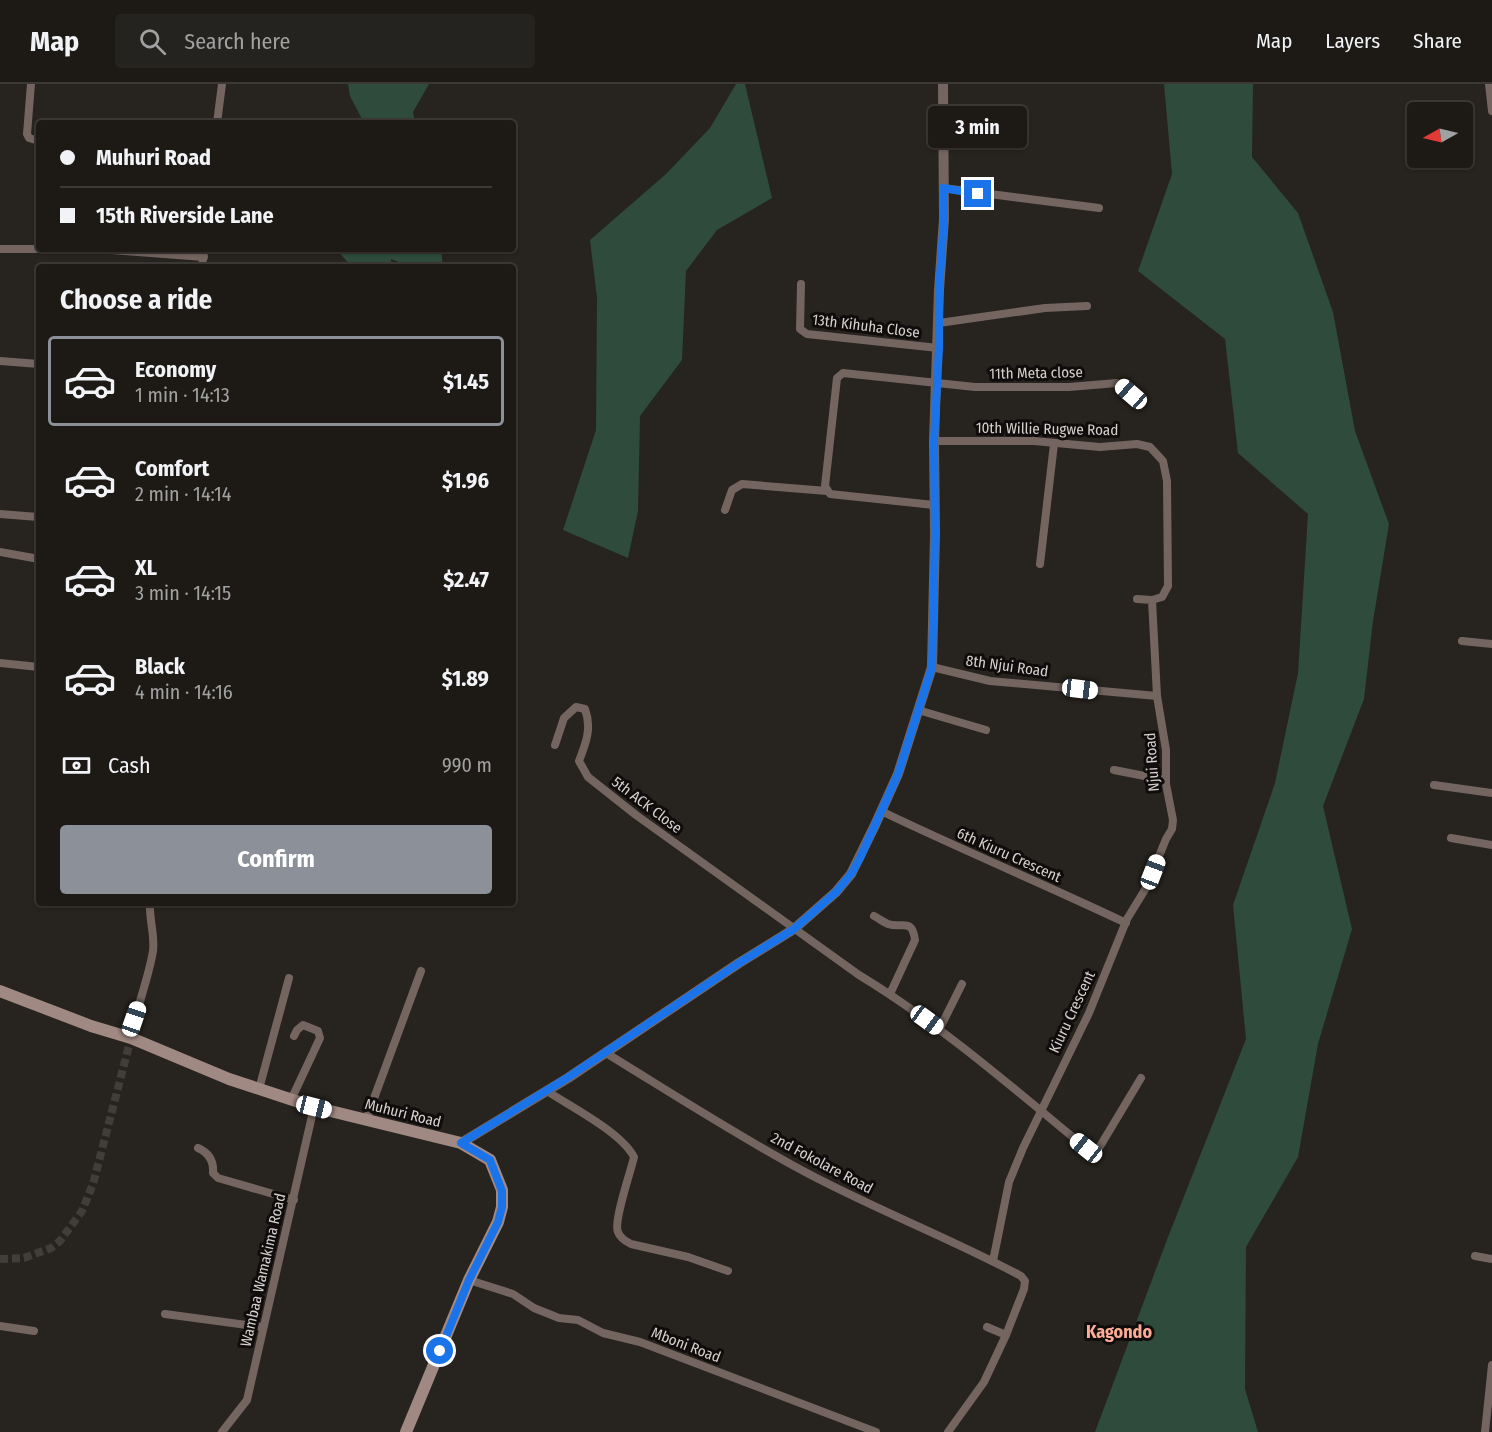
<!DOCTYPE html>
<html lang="en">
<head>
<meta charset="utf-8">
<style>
	:root { --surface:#1d1a16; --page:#25231f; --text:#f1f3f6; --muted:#a0a1a1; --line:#3b3835; --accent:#8c9099 }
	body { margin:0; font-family:"Fira Sans Condensed",sans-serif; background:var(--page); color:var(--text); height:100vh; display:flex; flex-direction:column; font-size:22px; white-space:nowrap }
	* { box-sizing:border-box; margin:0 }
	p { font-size:20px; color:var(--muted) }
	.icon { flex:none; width:33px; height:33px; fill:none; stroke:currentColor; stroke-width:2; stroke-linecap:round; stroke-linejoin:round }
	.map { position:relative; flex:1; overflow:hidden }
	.sheet { position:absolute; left:36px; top:180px; width:480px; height:642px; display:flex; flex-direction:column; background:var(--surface); border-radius:6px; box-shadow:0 2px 4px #0004,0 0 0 2px var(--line) }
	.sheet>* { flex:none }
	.guide { position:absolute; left:36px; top:36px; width:480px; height:132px; border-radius:6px; box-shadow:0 2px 4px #0004,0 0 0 2px var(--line); display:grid; align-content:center; height:132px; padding:0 24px; background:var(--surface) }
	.needle { width:39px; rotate:262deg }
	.buttons { position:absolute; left:1407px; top:18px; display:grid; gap:12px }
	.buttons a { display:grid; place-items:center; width:66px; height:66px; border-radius:6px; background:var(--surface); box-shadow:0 2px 4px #0004,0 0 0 2px var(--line); font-size:30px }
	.end { position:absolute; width:27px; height:27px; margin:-14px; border:8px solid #1a73e8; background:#fff; box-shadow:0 0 0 3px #fff }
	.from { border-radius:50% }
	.bubble { position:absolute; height:42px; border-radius:6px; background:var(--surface); box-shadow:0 2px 4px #0004,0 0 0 2px var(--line); font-size:20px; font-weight:700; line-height:42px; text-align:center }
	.car { position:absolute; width:18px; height:36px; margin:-18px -9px; border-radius:8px; box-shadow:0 0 4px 2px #0007; background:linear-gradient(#fff 24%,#345 0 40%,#fff 0 76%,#345 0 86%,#fff 0) }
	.guide b { display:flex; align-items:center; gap:21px; height:57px; font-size:22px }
	.guide b+b { border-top:2px solid var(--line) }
	.guide i { width:15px; height:15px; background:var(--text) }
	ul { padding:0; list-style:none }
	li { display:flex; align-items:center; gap:18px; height:90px; margin:0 12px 9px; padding:0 12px; border:3px solid transparent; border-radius:6px }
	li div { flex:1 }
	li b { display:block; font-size:22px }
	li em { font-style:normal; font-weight:700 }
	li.active { border-color:var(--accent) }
	li>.icon { width:54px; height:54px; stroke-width:1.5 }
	h2 { padding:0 24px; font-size:27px; line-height:72px }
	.pay { display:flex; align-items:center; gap:15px; height:66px; padding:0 24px; font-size:22px }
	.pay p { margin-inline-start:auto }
	.action { display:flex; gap:12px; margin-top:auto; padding:12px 24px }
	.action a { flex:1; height:69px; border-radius:6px; background:var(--accent); color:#fff; font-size:24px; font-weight:700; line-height:69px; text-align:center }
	header { display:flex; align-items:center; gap:36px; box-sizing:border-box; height:84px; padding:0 30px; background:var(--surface); border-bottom:2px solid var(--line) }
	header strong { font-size:28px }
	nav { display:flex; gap:33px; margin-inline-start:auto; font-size:21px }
	.search { width:420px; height:54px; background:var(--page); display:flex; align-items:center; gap:15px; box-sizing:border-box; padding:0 21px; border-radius:6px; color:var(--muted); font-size:22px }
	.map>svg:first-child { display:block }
	.green { fill:#2e4b3c }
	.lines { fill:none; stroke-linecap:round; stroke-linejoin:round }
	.minor-tunnel { stroke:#413d39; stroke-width:8; stroke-dasharray:8 4; stroke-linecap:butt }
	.minor { stroke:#746560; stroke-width:8 }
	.tertiary { stroke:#746560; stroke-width:10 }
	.secondary { stroke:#a18983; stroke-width:12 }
	.route { stroke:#1a73e8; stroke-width:8 }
	.labels { text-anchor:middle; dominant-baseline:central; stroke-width:6; stroke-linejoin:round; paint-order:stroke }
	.street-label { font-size:15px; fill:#d5d1cf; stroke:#0f0c0b }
	.quarter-label { font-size:18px; font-weight:bold; fill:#fbab96; stroke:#0f0c0b }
</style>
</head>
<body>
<header>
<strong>Map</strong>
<div class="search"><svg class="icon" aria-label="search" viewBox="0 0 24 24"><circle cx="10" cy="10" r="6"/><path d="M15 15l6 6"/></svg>Search here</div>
<nav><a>Map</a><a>Layers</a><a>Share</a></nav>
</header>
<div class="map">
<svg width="1492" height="1348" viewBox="0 0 1492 1348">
	<rect width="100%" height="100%" fill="#27231e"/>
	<g class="green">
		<path d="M348,0H429L413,28L415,39H364L350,12Z"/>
		<path d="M736,0H745L772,114L717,146L686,187L682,276L640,332L638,427L628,474L563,446L596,346L597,214L590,156L666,90L710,44Z"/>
		<path d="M1164,0H1253L1252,73L1298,129L1333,228L1355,347L1389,440L1373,537L1364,615L1323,722L1352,845L1318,960L1298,1073L1246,1163L1245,1305L1258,1348H1095L1168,1153L1246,955L1233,821L1275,699L1298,589L1308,430L1238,369L1225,255L1138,187L1172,90Z"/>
		<path d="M336,165H441L443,183H412L391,175L392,183H352Z"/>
	</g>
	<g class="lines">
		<path class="minor-tunnel" d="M0,1175L24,1174L51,1164L60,1157L82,1127L93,1100L131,954"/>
		<g class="minor">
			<path d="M31,0L27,50L29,54L39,57"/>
			<path d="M1489,0L1492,27"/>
			<path d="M217,39L222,0"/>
			<path d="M943,104L1099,124"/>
			<path d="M0,165H39"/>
			<path d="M98,165L204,173"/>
			<path d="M202,183L204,165"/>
			<path d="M801,200L800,245L807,250L938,264"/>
			<path d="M939,239L1045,224L1087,222"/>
			<path d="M0,277L39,280"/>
			<path d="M934,357H1034L1100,363L1137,360L1150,363L1163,377L1167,397L1168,502L1162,513L1152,516"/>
			<path d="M934,421L830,410L825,402L837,294L843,289L975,303H1069L1117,299L1131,310"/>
			<path d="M725,426L732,406L742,400L827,407"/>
			<path d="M0,430L38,433"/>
			<path d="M0,468L39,475"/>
			<path d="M1040,480L1054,360"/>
			<path d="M1137,515L1152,516L1157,612"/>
			<path d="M1462,557L1492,560"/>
			<path d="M0,579L39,583"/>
			<path d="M932,583L990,597L1157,612L1166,666V700L1173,736L1172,745L1166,755L1146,804L1127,835L1089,929L1023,1064L1009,1098L993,1177"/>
			<path d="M918,626L986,646"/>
			<path d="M555,661L564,634L576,623L585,625C592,644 586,659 579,677L588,693L636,731L859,891C940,940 1013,1004 1086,1064H1099L1141,994"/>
			<path d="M1114,686L1165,696"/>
			<path d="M1434,701L1492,709"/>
			<path d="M881,727C962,766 1044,800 1126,839"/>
			<path d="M1451,754L1492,761"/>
			<path d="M874,832C878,834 883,838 888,840C902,845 912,833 915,856L890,910"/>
			<path d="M939,946L962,900"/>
			<path d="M131,954C136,924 148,897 153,867C155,851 149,835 150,819"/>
			<path d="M606,969C668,1007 730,1047 794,1082C868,1123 947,1152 1021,1192L1025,1197L1024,1205L1006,1251L984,1298L948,1348"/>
			<path d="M259,1005L289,894"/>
			<path d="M547,1007C571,1023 621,1048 634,1073C631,1087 613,1138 618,1148C620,1154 625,1157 631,1160L688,1173L728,1187"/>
			<path d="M291,1016L320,954L318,947L303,941L297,946L294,952"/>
			<path d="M366,1036L421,887"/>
			<path d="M198,1064C209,1069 214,1077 213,1089L218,1094L294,1116"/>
			<path d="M1475,1172L1492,1175"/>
			<path d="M469,1196L513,1210L534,1224L559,1234L578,1236L603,1249L640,1258L876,1348"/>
			<path d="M165,1230L262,1243"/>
			<path d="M0,1242L34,1247"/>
			<path d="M987,1243L1006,1251"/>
			<path d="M222,1348L247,1316L314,1023"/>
			<path d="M1485,1348L1492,1281"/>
		</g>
		<path class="tertiary" d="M461,1059L568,994L739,879L794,845L836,808L851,790L875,741L898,690L932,583L935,450L934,357L939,206L944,135L943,0"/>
		<path class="secondary" d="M0,907L91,942L131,954L229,995L314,1023L461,1059L490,1076L502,1106V1123L498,1138L469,1196L406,1348"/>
	</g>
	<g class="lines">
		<path class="route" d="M440,1267L469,1196L498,1138L502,1123V1107L490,1076L461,1059L567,994L739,879L794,845L836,808L851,790L860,774L898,690L932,583L935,450L934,357L939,264V206L944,135L943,104L978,110"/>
	</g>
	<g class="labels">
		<g class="street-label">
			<text transform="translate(866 242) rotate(7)">13th Kihuha Close</text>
			<text transform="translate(1036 289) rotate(-1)">11th Meta close</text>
			<text transform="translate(1047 345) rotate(1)">10th Willie Rugwe Road</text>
			<text transform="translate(1007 582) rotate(8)">8th Njui Road</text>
			<text transform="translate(1152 678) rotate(-94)">Njui Road</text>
			<text transform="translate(647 721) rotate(37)">5th ACK Close</text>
			<text transform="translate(1009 771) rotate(24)">6th Kiuru Crescent</text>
			<text transform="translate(1072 928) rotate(-65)">Kiuru Crescent</text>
			<text transform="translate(403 1029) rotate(14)">Muhuri Road</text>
			<text transform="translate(822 1079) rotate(28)">2nd Fokolare Road</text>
			<text transform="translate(263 1186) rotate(-77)">Wambaa Wamakima Road</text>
			<text transform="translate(686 1261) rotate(21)">Mboni Road</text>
		</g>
		<g class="quarter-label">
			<text x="1119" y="1248">Kagondo</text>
		</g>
	</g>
</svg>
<div class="buttons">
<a><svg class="needle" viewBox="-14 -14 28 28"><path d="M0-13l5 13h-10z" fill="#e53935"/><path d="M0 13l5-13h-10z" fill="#a0a1a1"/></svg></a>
</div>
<i class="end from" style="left:440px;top:1267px"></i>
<i class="end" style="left:978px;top:110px"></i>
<div class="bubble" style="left:928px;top:22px;width:99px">3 min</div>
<i class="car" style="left:1131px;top:310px;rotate:311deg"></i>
<i class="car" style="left:1080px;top:605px;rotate:97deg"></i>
<i class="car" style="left:1153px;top:788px;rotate:21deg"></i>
<i class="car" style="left:134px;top:935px;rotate:19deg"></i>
<i class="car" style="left:927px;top:936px;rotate:126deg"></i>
<i class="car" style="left:314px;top:1023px;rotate:104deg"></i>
<i class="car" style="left:1086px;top:1064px;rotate:309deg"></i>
<div class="guide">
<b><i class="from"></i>Muhuri Road</b>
<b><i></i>15th Riverside Lane</b>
</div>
<section class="sheet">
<h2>Choose a ride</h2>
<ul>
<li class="active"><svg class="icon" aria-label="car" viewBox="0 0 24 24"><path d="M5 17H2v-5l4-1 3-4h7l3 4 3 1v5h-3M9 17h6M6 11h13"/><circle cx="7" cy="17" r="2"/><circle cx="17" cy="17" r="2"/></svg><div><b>Economy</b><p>1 min · 14:13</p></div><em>$1.45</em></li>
<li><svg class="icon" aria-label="car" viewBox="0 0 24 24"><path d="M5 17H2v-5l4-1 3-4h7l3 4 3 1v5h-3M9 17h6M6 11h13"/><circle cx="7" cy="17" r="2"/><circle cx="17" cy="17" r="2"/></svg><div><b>Comfort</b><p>2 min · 14:14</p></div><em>$1.96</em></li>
<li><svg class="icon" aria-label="car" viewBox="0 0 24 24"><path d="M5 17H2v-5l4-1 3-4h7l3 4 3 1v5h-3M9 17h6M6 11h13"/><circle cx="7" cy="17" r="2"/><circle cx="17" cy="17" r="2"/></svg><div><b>XL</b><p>3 min · 14:15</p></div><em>$2.47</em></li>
<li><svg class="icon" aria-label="car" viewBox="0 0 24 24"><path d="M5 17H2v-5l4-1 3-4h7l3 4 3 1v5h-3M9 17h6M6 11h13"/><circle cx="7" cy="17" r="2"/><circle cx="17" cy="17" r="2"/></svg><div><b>Black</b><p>4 min · 14:16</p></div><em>$1.89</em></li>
</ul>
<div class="pay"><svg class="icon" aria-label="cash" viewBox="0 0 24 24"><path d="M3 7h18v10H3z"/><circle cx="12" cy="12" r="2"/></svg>Cash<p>990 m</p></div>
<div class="action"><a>Confirm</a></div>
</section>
</div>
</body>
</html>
